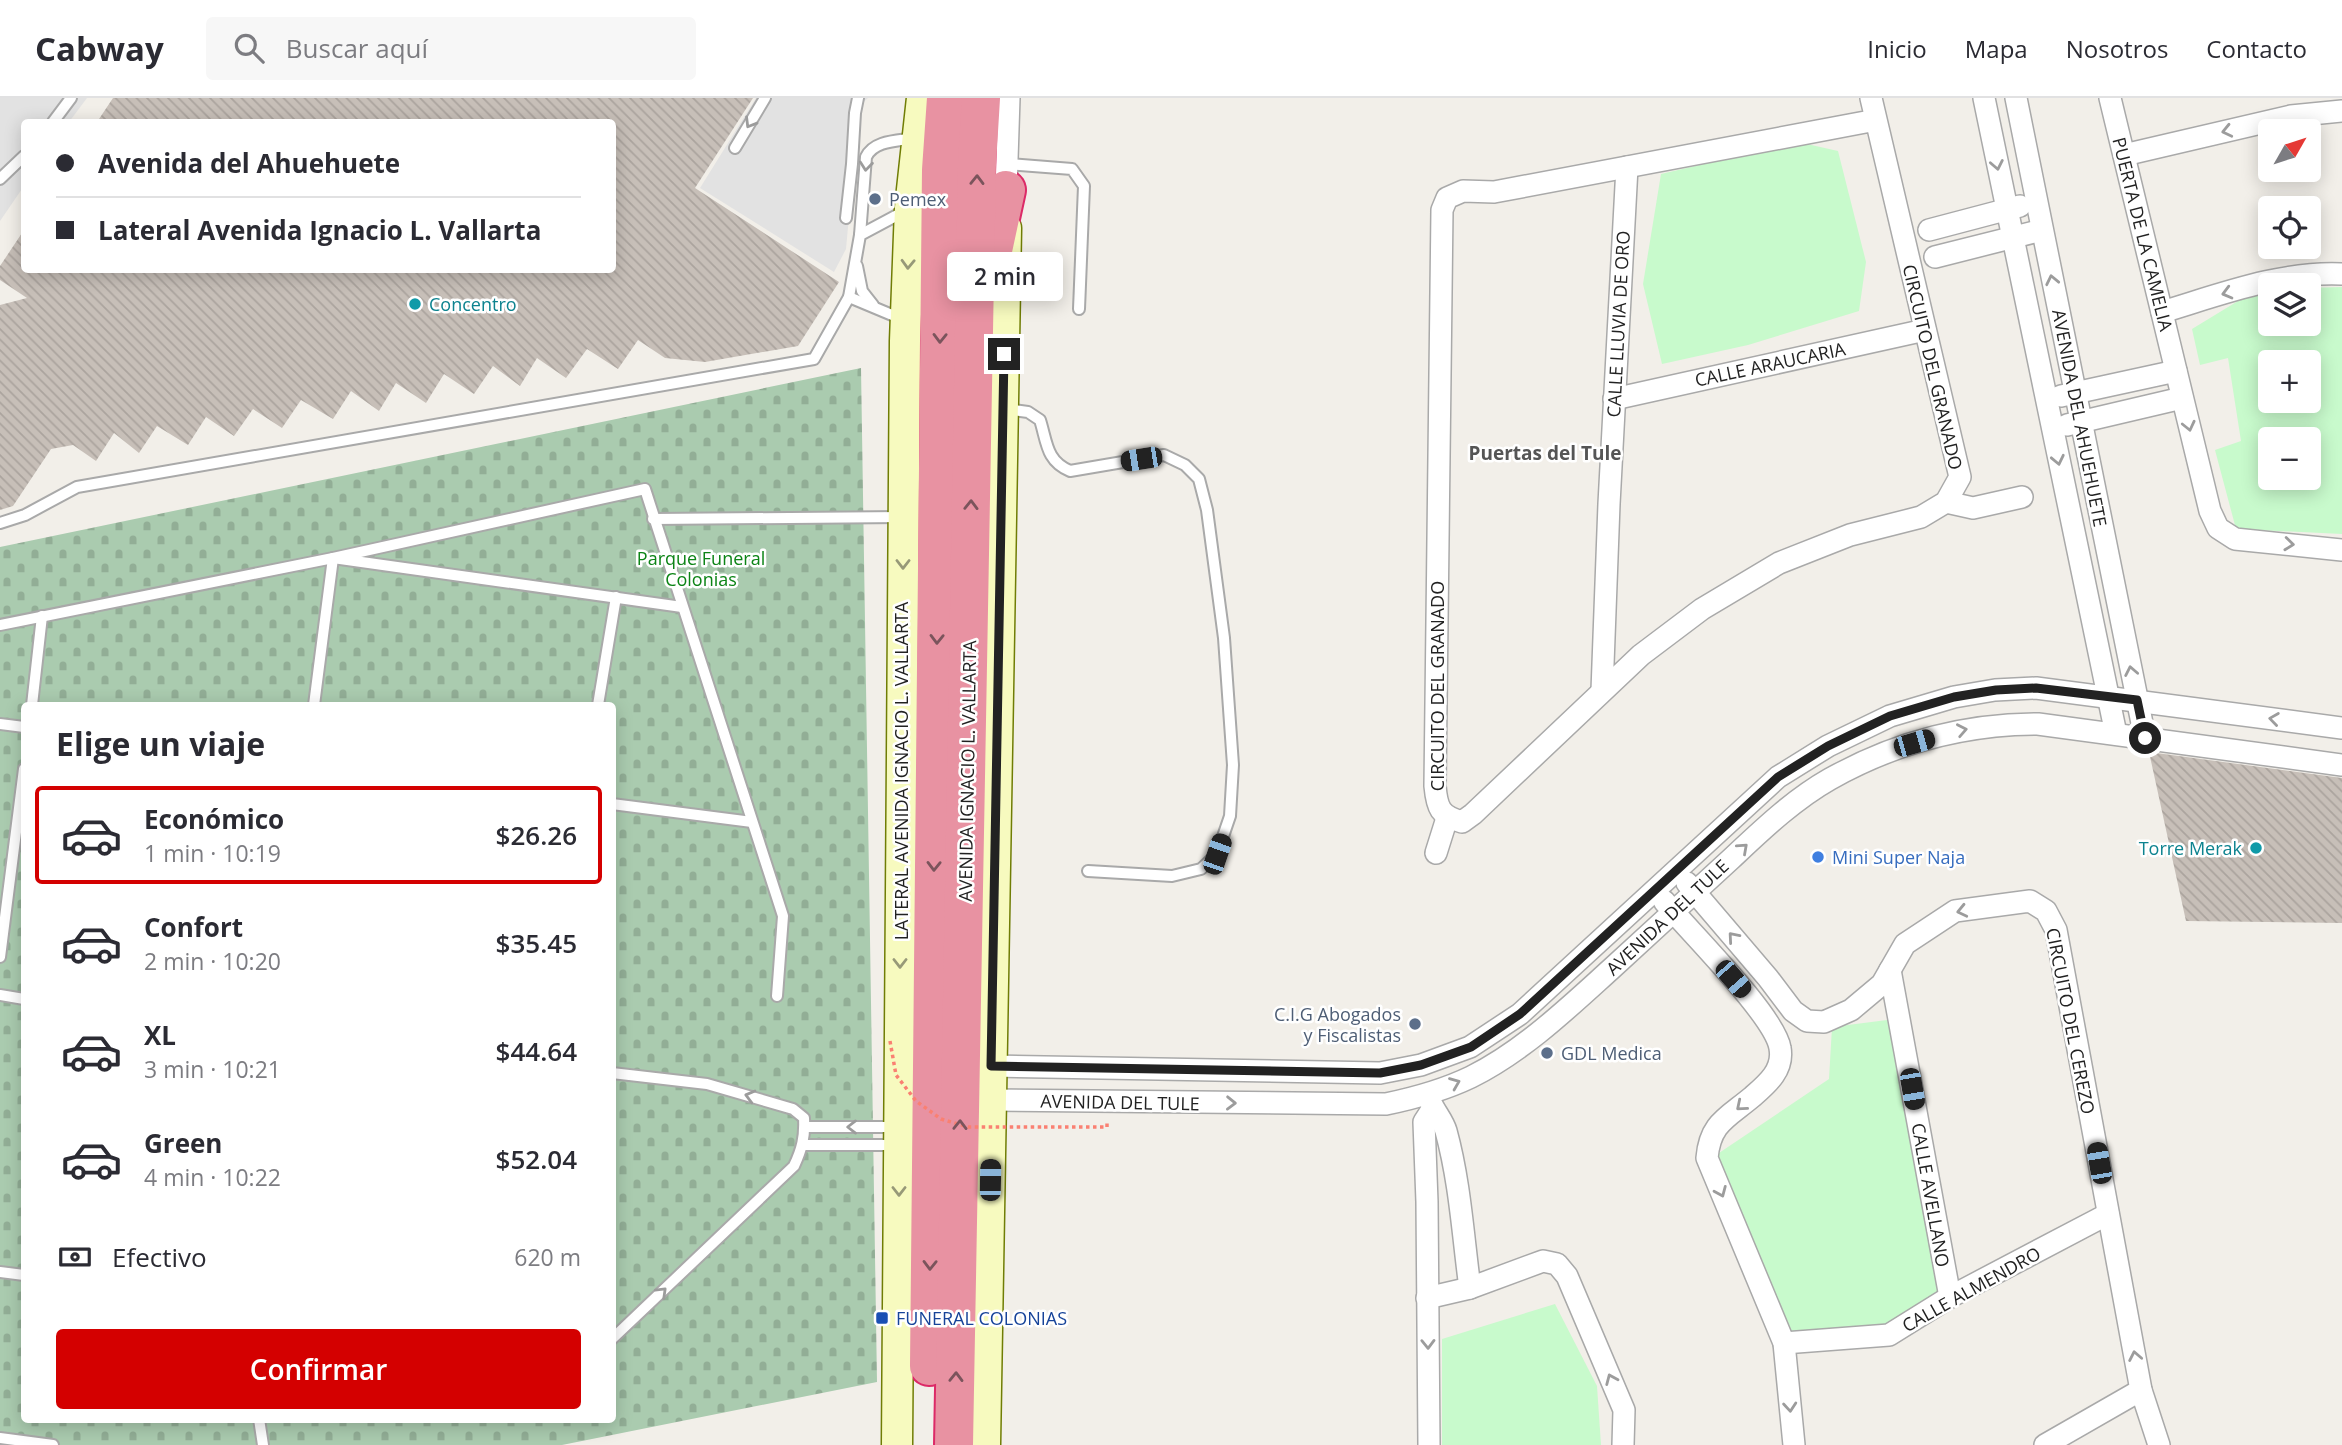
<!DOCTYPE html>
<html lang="es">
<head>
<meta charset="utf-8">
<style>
	:root { --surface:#fff; --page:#f7f7f7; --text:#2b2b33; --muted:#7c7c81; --line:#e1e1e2; --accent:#d40000 }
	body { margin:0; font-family:"Open Sans",sans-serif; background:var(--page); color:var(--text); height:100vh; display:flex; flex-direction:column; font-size:26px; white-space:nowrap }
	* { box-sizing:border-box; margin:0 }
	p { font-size:23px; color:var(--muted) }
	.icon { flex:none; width:38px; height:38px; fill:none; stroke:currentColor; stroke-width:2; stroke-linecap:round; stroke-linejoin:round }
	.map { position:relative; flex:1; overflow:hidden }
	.sheet { position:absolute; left:21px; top:604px; width:595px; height:721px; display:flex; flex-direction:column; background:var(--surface); border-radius:7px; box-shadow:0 4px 18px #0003 }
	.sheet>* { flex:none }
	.hud { position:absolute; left:21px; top:21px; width:595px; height:154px; border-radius:7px; box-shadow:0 4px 18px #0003; display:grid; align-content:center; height:154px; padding:0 35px; background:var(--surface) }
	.needle { width:46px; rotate:51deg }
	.tools { position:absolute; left:2258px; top:21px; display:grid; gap:14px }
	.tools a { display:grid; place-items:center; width:63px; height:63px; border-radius:7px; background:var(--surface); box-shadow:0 4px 18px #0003; font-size:35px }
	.end { position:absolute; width:32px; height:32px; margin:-16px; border:9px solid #222; background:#fff; box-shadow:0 0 0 4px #fff }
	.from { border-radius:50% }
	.bubble { position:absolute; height:49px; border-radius:7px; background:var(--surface); box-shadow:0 4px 18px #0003; font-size:23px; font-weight:600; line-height:49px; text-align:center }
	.car { position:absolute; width:21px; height:42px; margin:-21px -10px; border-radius:9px; box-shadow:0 0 5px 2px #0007; background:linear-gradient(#222 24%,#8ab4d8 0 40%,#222 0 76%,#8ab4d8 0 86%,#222 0) }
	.hud b { display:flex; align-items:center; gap:24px; height:66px; font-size:26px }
	.hud b+b { border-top:2px solid var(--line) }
	.hud i { width:18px; height:18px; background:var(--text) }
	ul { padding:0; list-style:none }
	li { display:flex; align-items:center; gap:21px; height:98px; margin:0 14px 10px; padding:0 21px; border:4px solid transparent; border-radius:7px }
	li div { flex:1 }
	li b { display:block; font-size:26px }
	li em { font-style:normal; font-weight:600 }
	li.current { border-color:var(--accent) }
	li>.icon { width:63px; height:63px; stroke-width:1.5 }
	h2 { padding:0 35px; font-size:32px; line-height:84px }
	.pay { display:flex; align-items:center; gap:18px; height:77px; padding:0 35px; font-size:26px }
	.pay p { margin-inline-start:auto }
	.action { display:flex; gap:14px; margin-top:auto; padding:14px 35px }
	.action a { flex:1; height:80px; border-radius:7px; background:var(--accent); color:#fff; font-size:28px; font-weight:600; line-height:80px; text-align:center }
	header { display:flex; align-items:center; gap:42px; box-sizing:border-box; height:98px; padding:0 35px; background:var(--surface); border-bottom:2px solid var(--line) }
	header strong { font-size:33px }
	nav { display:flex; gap:38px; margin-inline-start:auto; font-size:24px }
	.search { width:490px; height:63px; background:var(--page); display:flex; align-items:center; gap:18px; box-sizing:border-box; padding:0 24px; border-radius:7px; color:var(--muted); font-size:26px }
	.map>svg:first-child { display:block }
	.cemetery { fill:url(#cemetery-stones); fill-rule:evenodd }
	.park { fill:#c8facc; fill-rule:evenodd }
	.parking { fill:#e2e2e2 }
	.building { fill:url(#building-back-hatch) }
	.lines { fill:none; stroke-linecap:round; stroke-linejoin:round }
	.lane-casing { stroke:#a9a9a9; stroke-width:14 }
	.street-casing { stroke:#a9a9a9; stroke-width:24 }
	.secondary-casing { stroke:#707d05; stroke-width:33 }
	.highway-casing { stroke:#dc2a67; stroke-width:42 }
	.path { stroke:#fa8072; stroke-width:3.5; stroke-dasharray:3.5 3.5; stroke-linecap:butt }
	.lane { stroke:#fff; stroke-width:10 }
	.street { stroke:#fff; stroke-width:21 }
	.secondary { stroke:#f7fabf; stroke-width:30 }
	.highway { stroke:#e892a2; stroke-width:38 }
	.path-bridge { stroke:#fa8072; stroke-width:3.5; stroke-dasharray:3.5 3.5; stroke-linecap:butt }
	.oneway { stroke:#9c9c9c }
	.oneway2 { stroke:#7b545c }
	.oneway3 { stroke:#979978 }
	.route { stroke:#222; stroke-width:9 }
	.service-dot { fill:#5c6f8a; stroke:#fff; stroke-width:2.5 }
	.culture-dot { fill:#0f9aa8; stroke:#fff; stroke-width:2.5 }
	.shop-dot { fill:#3f7fe0; stroke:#fff; stroke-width:2.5 }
	.transit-dot { fill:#1a4fb4; stroke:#fff; stroke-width:2.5 }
	.labels { text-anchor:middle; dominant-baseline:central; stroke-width:5; stroke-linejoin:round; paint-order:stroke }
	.service-label { font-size:18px; fill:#4e5e75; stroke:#fff; text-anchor:start }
	.street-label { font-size:18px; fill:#222; stroke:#fff }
	.culture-label { font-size:18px; fill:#0d838f; stroke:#fff; text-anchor:start }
	.park-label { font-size:18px; fill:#0c8416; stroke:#fff }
	.shop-label { font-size:18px; fill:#366cbe; stroke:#fff; text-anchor:start }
	.transit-label { font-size:18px; fill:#164399; stroke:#fff; text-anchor:start }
	.neighbourhood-label { font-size:19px; font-weight:bold; fill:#555; stroke:#fff }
</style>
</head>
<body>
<header>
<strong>Cabway</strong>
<div class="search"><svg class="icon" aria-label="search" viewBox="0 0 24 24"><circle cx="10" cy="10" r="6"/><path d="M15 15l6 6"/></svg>Buscar aquí</div>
<nav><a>Inicio</a><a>Mapa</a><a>Nosotros</a><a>Contacto</a></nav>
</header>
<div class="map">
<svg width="2342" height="1347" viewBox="0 0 2342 1347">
	<defs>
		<pattern id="cemetery-stones" width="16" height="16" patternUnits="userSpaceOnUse" patternTransform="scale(1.75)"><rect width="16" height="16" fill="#aacbaf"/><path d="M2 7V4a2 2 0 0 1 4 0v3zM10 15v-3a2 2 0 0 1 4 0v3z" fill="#92ae96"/></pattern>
		<pattern id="building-back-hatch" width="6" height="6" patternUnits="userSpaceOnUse" patternTransform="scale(1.75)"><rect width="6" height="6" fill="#c7bfb8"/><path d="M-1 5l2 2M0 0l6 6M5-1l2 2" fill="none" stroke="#aba49e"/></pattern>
	</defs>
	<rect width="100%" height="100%" fill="#f2efe9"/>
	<path class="cemetery" d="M861,270L877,1284L562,1347H0V449ZM24,607H612V1321H24Z"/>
	<g class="park">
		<path d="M1798,44L1838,53L1866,164L1859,213L1748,247L1662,266L1643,186L1661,76Z"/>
		<path d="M2342,189V436L2236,431L2215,352L2241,343L2228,260L2200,267L2192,231L2256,192L2270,191V226H2308V190ZM2270,264H2308V303H2270ZM2270,341H2308V380H2270Z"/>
		<path d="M1895,921L1944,1194L1890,1227L1789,1239L1716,1057L1829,981L1832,929Z"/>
		<path d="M1555,1206L1597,1288L1601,1347H1442V1241Z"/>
	</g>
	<g class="parking">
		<path d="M0,0H87L69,24H24V88L0,123Z"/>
		<path d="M756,0H868L859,8L846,151L834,174L700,90Z"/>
	</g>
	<g class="building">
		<path d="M113,0H753L695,90L839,184L798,248L705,264L665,260L638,242L618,271L587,251L566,280L537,260L520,288L493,268L474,296L444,276L426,305L396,285L379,313L351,293L333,321L301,302L282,330L253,311L234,338L206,319L188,347L157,328L139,355L114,335L96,363L73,347L51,351L13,408L0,412V207L27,200L0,182V168L24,132V172H612V24H97Z"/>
		<path d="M2149,654L2342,680V825L2186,823Z"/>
	</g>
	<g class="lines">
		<defs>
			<g id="lane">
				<path d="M53,24L71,0"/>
				<path d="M735,50L765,0"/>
				<path d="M1008,66L1072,71L1084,88L1079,211"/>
				<path d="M0,81L24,58"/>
				<path d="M846,120L852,66L855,15L858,0"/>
				<path d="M860,137L866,59C874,42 898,43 915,40"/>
				<path d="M857,168L862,193L873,207"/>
				<path d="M849,199L904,222"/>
				<path d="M1006,311L1028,314L1040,322C1047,344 1046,363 1070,373L1164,357L1185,367L1199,381L1207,412L1224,540L1233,667L1230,718L1217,756L1201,771L1172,778L1088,773"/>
				<path d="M653,421L903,419"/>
				<path d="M0,425L25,417L77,389L814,261L849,199L860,137L905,113"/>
				<path d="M0,527L333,460L645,391L783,818L777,898"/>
				<path d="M32,607L42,518"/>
				<path d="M314,607L333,460L682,509"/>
				<path d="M598,607L616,499"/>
				<path d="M0,626L24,629"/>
				<path d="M612,706L752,724"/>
				<path d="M0,859L24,671"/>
				<path d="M0,897L24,901"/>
				<path d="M612,975L707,986L793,1011L804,1020C805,1039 802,1051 794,1068L612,1241"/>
				<path d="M805,1029H896"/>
				<path d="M804,1047H899"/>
				<path d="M0,1174L24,1177"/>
				<path d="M259,1321L263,1347"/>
				<path d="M0,1340L53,1347"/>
			</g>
			<g id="street">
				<path d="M1871,0L1960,379L1946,404L1921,419L1850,437L1779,465L1702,511L1641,557L1473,716L1462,724C1440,718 1437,710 1435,688L1442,112L1447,100L1463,93L1494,94L1876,22"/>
				<path d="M1984,0L2116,636"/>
				<path d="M2016,0L2145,640"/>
				<path d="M2110,0L2210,413L2218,430L2235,441L2342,452"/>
				<path d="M2124,57L2291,18L2342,13"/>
				<path d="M1006,92L1009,0"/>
				<path d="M1929,132L2020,108"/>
				<path d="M1935,159L2042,132"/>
				<path d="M2162,214C2219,197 2281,173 2342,176"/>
				<path d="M2061,298L2176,273"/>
				<path d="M1614,301L1925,232"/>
				<path d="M2067,327L2182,300"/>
				<path d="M1946,404L1973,410L2022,399"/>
				<path d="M1602,593L1609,406L1627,69"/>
				<path d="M1436,755L1447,720"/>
				<path d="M1687,785L1768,880L1793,913L1807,923L1824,924L1851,912L1882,886L1905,846L1955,813L2030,803L2046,813L2056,832L2141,1292L2159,1347"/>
				<path d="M1664,803C1689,833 1775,918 1780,950C1784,972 1767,986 1752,999C1727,1020 1710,1025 1707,1060L1784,1245L1794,1347"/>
				<path d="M1890,872L1950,1199"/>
				<path d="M991,968L1380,975L1421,967L1470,949L1520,916L1778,679L1828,648L1890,618L1954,599L1995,592L2036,590L2342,630"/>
				<path d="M1429,1000C1433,1012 1443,1022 1446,1033C1460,1084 1463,1138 1470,1190"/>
				<path d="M991,1002L1386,1006C1415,1000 1444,992 1471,979C1523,953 1567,911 1610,872C1650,835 1691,798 1731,761C1762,732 1793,702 1830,681C1896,644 1964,626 2038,626L2342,667"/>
				<path d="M1427,1200L1470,1190L1543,1163L1557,1166L1567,1178L1624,1312L1623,1347"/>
				<path d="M1784,1245L1889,1237L1950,1199L2108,1116"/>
				<path d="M1429,1347L1427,1104L1424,1024L1433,1010"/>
				<path d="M2045,1347L2141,1292"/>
			</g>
			<g id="secondary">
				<path d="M897,1347L905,243L910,110L922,0"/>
				<path d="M985,1347L1006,130"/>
			</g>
			<g id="highway">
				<path d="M992,157L1006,92"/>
				<path d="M929,1268L941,72L946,0"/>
				<path d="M954,1347L977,66L981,0"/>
			</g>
		</defs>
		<use href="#lane" class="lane-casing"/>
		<use href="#street" class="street-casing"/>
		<use href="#secondary" class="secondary-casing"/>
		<use href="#highway" class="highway-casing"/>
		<path class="path" d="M1044,1029H1107V1023"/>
		<use href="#lane" class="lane"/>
		<use href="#street" class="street"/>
		<use href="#secondary" class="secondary"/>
		<use href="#highway" class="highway"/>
		<path class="path-bridge" d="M890,943L896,977L916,1003L941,1021L968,1029H1044"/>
	</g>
	<defs><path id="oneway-chevron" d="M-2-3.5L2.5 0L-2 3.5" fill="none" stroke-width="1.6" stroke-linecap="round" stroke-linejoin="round" transform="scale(1.75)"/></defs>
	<g class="oneway">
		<use href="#oneway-chevron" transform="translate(750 25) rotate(121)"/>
		<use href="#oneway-chevron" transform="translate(2227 33) rotate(167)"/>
		<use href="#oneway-chevron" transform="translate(1997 67) rotate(79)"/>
		<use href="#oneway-chevron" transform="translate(866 68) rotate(96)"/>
		<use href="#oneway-chevron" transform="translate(2052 182) rotate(-102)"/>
		<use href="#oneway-chevron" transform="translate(2227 195) rotate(165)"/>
		<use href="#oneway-chevron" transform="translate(2189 328) rotate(77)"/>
		<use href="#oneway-chevron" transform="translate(2058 362) rotate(78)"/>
		<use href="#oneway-chevron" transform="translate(2289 446) rotate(6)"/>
		<use href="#oneway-chevron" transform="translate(2131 573) rotate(-101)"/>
		<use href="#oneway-chevron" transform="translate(2274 621) rotate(-172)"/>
		<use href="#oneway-chevron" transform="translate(1962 632) rotate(-11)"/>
		<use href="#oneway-chevron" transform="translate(1743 750) rotate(-42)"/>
		<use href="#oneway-chevron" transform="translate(1962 813) rotate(167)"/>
		<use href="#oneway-chevron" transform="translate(1733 839) rotate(-131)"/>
		<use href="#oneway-chevron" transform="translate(1455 985) rotate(-22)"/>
		<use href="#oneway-chevron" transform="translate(750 998) rotate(-165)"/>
		<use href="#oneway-chevron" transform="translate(1231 1005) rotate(1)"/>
		<use href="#oneway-chevron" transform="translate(1741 1008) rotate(140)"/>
		<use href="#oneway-chevron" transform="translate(852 1029) rotate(-180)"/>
		<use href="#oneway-chevron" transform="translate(1721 1094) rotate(67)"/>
		<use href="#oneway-chevron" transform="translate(662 1194) rotate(-44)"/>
		<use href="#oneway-chevron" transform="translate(1428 1246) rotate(89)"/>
		<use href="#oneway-chevron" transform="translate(2135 1258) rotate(-101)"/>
		<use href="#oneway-chevron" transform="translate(1611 1281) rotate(-113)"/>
		<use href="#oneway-chevron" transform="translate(1790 1309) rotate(85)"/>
	</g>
	<g class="oneway2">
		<use href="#oneway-chevron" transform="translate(977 82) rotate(-89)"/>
		<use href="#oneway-chevron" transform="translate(940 240) rotate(91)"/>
		<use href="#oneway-chevron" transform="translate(971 407) rotate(-89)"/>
		<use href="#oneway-chevron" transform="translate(937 541) rotate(91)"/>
		<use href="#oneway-chevron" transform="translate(934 768) rotate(91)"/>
		<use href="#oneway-chevron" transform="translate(960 1027) rotate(-89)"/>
		<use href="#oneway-chevron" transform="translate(930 1167) rotate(91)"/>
		<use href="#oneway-chevron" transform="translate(956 1279) rotate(-89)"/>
	</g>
	<g class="oneway3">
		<use href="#oneway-chevron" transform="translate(908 166) rotate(92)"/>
		<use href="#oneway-chevron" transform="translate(903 466) rotate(90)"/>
		<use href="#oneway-chevron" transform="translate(900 865) rotate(90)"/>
		<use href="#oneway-chevron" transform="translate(899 1093) rotate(90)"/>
	</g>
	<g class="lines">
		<path class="route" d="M1004,256L991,968L1380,975L1421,967L1471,949L1520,916L1778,679L1828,648L1890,618L1954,599L1996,592L2036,590L2137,602L2145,640"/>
	</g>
	<g class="service-dot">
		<circle cx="875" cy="101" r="7"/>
		<circle cx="1415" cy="926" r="7"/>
		<circle cx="1547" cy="955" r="7"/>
	</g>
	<g class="culture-dot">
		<circle cx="415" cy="206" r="7"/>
		<circle cx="2256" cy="750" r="7"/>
	</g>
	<circle class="shop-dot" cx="1818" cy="759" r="7"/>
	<rect class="transit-dot" x="875" y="1213" width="14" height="14" rx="3.5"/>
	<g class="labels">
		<g class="service-label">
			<text x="889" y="101">Pemex</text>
			<text x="1401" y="916" text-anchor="end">C.I.G Abogados<tspan x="1401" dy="21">y Fiscalistas</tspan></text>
			<text x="1561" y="955">GDL Medica</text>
		</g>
		<g class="street-label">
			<text transform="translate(2143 136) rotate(76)">PUERTA DE LA CAMELIA</text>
			<text transform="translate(1618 226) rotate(-87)">CALLE LLUVIA DE ORO</text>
			<text transform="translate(1770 266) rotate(-12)">CALLE ARAUCARIA</text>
			<text transform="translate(1933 269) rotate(77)">CIRCUITO DEL GRANADO</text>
			<text transform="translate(2080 320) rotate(79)">AVENIDA DEL AHUEHUETE</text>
			<text transform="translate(1437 588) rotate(-90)">CIRCUITO DEL GRANADO</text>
			<text transform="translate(901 673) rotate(-90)">LATERAL AVENIDA IGNACIO L. VALLARTA</text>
			<text transform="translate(967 673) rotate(-89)">AVENIDA IGNACIO L. VALLARTA</text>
			<text transform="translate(1667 819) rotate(-43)">AVENIDA DEL TULE</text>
			<text transform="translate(2071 923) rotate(79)">CIRCUITO DEL CEREZO</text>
			<text transform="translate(1120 1004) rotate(1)">AVENIDA DEL TULE</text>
			<text transform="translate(1931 1097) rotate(80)">CALLE AVELLANO</text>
			<text transform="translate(1971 1191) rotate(-29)">CALLE ALMENDRO</text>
		</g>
		<g class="culture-label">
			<text x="429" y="206">Concentro</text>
			<text x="2242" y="750" text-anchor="end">Torre Merak</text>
		</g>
		<g class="park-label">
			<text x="701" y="460">Parque Funeral<tspan x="701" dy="21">Colonias</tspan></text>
		</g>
		<g class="shop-label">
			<text x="1832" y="759">Mini Super Naja</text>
		</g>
		<g class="transit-label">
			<text x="896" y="1220">FUNERAL COLONIAS</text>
		</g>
		<g class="neighbourhood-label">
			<text x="1545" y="355">Puertas del Tule</text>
		</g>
	</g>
</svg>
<div class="tools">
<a><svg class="needle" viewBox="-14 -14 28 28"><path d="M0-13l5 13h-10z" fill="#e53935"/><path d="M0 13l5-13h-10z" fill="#7c7c81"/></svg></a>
<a><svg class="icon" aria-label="locate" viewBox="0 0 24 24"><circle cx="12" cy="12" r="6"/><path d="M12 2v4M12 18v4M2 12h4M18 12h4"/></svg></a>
<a><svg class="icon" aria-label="layers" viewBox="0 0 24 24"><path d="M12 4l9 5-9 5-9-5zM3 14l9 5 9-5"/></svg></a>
<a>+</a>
<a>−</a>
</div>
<i class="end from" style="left:2145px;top:640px"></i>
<i class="end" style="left:1004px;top:256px"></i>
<div class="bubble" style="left:947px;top:154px;width:116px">2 min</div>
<i class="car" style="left:1141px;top:361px;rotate:261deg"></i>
<i class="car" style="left:1914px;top:645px;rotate:74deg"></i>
<i class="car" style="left:1217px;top:756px;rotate:19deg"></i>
<i class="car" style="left:1733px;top:881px;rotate:139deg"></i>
<i class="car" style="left:1912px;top:991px;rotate:170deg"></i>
<i class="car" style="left:2099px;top:1065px;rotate:350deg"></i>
<i class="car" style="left:990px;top:1082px;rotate:1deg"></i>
<div class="hud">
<b><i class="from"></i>Avenida del Ahuehuete</b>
<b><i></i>Lateral Avenida Ignacio L. Vallarta</b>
</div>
<section class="sheet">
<h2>Elige un viaje</h2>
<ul>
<li class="current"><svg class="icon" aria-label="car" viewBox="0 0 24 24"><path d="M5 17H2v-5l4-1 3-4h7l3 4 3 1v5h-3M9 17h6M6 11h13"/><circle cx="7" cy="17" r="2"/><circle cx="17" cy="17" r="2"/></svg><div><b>Económico</b><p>1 min · 10:19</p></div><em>$26.26</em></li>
<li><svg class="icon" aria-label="car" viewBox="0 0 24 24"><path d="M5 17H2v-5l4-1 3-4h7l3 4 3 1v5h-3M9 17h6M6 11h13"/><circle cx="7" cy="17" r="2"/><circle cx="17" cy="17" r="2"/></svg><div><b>Confort</b><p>2 min · 10:20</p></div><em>$35.45</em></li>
<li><svg class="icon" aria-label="car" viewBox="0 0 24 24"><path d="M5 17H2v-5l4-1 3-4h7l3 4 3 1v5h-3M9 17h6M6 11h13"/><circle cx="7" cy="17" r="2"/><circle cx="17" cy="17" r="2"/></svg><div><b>XL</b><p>3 min · 10:21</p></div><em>$44.64</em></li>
<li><svg class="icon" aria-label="car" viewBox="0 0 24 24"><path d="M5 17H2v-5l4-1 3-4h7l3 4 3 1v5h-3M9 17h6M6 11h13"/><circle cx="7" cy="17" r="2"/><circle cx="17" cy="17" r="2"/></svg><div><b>Green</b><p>4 min · 10:22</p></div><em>$52.04</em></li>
</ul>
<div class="pay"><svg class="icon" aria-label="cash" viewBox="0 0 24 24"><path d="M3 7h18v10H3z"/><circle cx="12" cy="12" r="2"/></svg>Efectivo<p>620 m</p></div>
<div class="action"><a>Confirmar</a></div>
</section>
</div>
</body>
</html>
